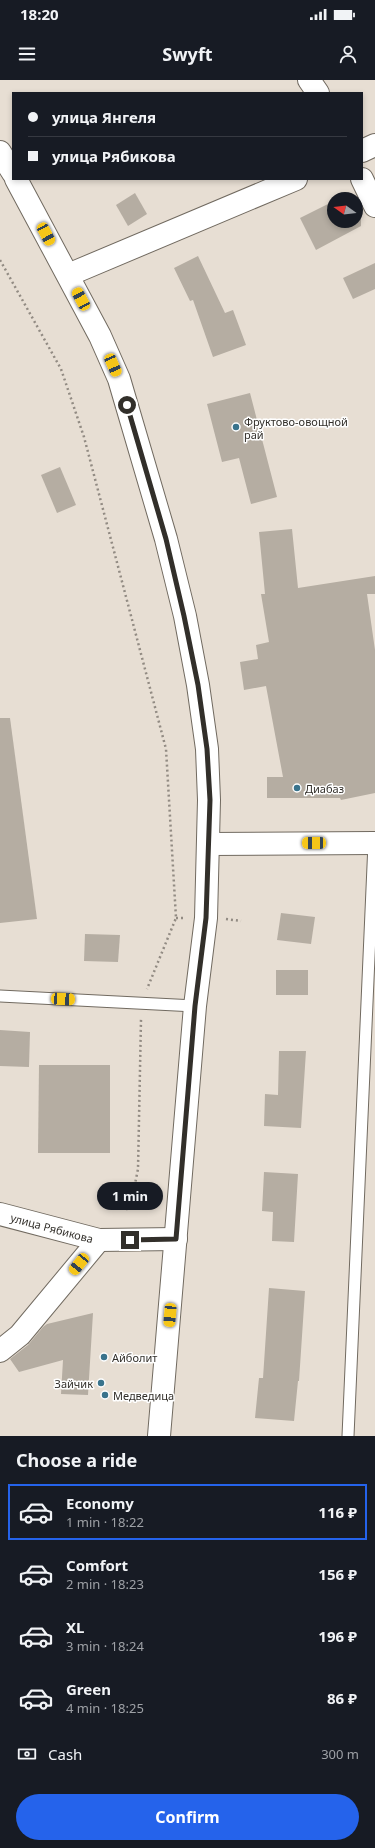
<!DOCTYPE html>
<html lang="en">
<head>
<meta charset="utf-8">
<style>
	:root { --surface:#171b24; --page:#242831; --text:#f1f3f6; --muted:#9ea1a6; --line:#363941; --accent:#2563eb }
	body { margin:0; font-family:"Noto Sans",sans-serif; background:var(--page); color:var(--text); height:100vh; display:flex; flex-direction:column; font-size:15px; white-space:nowrap }
	* { box-sizing:border-box; margin:0 }
	p { font-size:13px; color:var(--muted) }
	.icon { flex:none; width:22px; height:22px; fill:none; stroke:currentColor; stroke-width:2; stroke-linecap:round; stroke-linejoin:round }
	.map { position:relative; height:1356px; overflow:hidden }
	.side { display:flex; flex-direction:column; background:var(--surface); flex:1 }
	.side>* { flex:none }
	.banner { position:absolute; left:12px; top:12px; width:351px; height:88px; border-radius:0px; box-shadow:0 2px 6px #0003; display:grid; align-content:center; height:88px; padding:0 16px; background:var(--surface) }
	.needle { width:26px; rotate:285deg }
	.tools { position:absolute; left:327px; top:112px; display:grid; gap:8px }
	.tools a { display:grid; place-items:center; width:36px; height:36px; border-radius:50%; background:var(--surface); box-shadow:0 2px 6px #0003; font-size:20px }
	.end { position:absolute; width:18px; height:18px; margin:-9px; border:5px solid #322f2a; background:#fff; box-shadow:0 0 0 2px #fff }
	.from { border-radius:50% }
	.bubble { position:absolute; height:28px; border-radius:14px; background:var(--surface); box-shadow:0 2px 6px #0003; font-size:13px; font-weight:700; line-height:28px; text-align:center }
	.car { position:absolute; width:12px; height:24px; margin:-12px -6px; border-radius:5px; box-shadow:0 0 3px 1px #0007; background:linear-gradient(#f5c518 24%,#345 0 40%,#f5c518 0 76%,#345 0 86%,#f5c518 0) }
	.banner b { display:flex; align-items:center; gap:14px; height:38px; font-size:15px }
	.banner b+b { border-top:1px solid var(--line) }
	.banner i { width:10px; height:10px; background:var(--text) }
	ul { padding:0; list-style:none }
	li { display:flex; align-items:center; gap:12px; height:56px; margin:0 8px 6px; padding:0 8px; border:2px solid transparent; border-radius:0px }
	li div { flex:1 }
	li b { display:block; font-size:15px }
	li em { font-style:normal; font-weight:700 }
	li.selected { border-color:var(--accent) }
	li>.icon { width:36px; height:36px; stroke-width:1.5 }
	h2 { padding:0 16px; font-size:18px; line-height:48px }
	.pay { display:flex; align-items:center; gap:10px; height:44px; padding:0 16px; font-size:15px }
	.pay p { margin-inline-start:auto }
	.button { display:flex; gap:8px; margin-top:auto; padding:8px 16px }
	.button a { flex:1; height:46px; border-radius:24px; background:var(--accent); color:#fff; font-size:16px; font-weight:700; line-height:46px; text-align:center }
	.status { display:flex; justify-content:space-between; align-items:center; height:28px; padding:0 20px; background:var(--surface); direction:ltr }
	.status svg { height:11px; fill:currentColor }
	header { display:flex; justify-content:space-between; align-items:center; height:52px; padding:0 16px; background:var(--surface); font-size:18px; font-weight:700 }
	.map>svg:first-child { display:block }
	.building { fill:#b5ada2 }
	.lines { fill:none; stroke-linecap:round; stroke-linejoin:round }
	.service-casing { stroke:#716a60; stroke-width:13 }
	.minor-casing { stroke:#716a60; stroke-width:24 }
	.tertiary-casing { stroke:#716a60; stroke-width:24 }
	.path { stroke:#928b83; stroke-width:2.5; stroke-dasharray:2 3; stroke-linecap:butt }
	.service { stroke:#fff; stroke-width:11 }
	.minor { stroke:#fff; stroke-width:22 }
	.tertiary { stroke:#fff; stroke-width:22 }
	.route { stroke:#322f2a; stroke-width:5 }
	.poi-dot { fill:#39738c; stroke:#fff; stroke-width:1.5 }
	.labels { text-anchor:middle; dominant-baseline:central; stroke-width:3; stroke-linejoin:round; paint-order:stroke }
	.poi-label { font-size:11px; fill:#322f2a; stroke:#fff; text-anchor:start }
	.street-label { font-size:11px; fill:#322f2a; stroke:#fff }
</style>
</head>
<body>
<div class="status"><b>18:20</b><svg viewBox="0 0 49 12"><path d="M0 12V9h3v3zM5 12V6h3v6zM10 12V3h3v9zM15 12V0h3v12zM26 1h20v11H26zM47 4h2v5h-2z"/></svg></div>
<header><svg class="icon" aria-label="menu" viewBox="0 0 24 24"><path d="M4 6h16M4 12h16M4 18h16"/></svg>Swyft<svg class="icon" aria-label="person" viewBox="0 0 24 24"><circle cx="12" cy="8" r="4"/><path d="M4 21q1-7 8-7t8 7"/></svg></header>
<div class="map">
<svg width="375" height="1356" viewBox="0 0 375 1356">
	<rect width="100%" height="100%" fill="#e7ded3"/>
	<g class="building">
		<path d="M135,113L147,134L128,146L116,125Z"/>
		<path d="M334,121V141H356V129L361,139V146L316,170L300,138Z"/>
		<path d="M198,176L225,233L233,230L246,265L213,277L193,220L190,221L174,188Z"/>
		<path d="M375,183V209L353,219L343,198Z"/>
		<path d="M250,313L277,417L251,424L239,378L222,382L207,324Z"/>
		<path d="M60,387L76,425L57,433L41,395Z"/>
		<path d="M292,449L298,508L375,496V514H367L375,570V713L341,720L340,718H267V697H283L266,606L244,610L240,582L258,579L256,565L269,562L261,514H265L259,452Z"/>
		<path d="M0,638H10L37,839L0,843Z"/>
		<path d="M281,833L315,837L311,864L277,860Z"/>
		<path d="M85,854L120,855L118,882L84,881Z"/>
		<rect x="276" y="890" width="32" height="25"/>
		<path d="M0,950L30,952L29,987L0,986Z"/>
		<path d="M279,971H306L301,1048L264,1046L265,1014L278,1015Z"/>
		<path d="M39,985H110V1073H38Z"/>
		<path d="M264,1092L298,1094L294,1162L272,1161L273,1132L262,1131Z"/>
		<path d="M269,1208L305,1211L299,1301H298L294,1341L255,1338L259,1298H263Z"/>
		<path d="M93,1233L88,1315L61,1314L63,1280L19,1292L10,1279L28,1265L43,1247L47,1244Z"/>
	</g>
	<g class="lines">
		<defs>
			<g id="service">
				<path d="M0,916L195,926"/>
				<path d="M348,1356L374,763"/>
			</g>
			<g id="minor">
				<path d="M309,0L318,13"/>
				<path d="M362,71L375,65"/>
				<path d="M362,99L375,126"/>
				<path d="M68,195L296,99"/>
				<path d="M208,764L375,763"/>
				<path d="M0,1134L99,1160L176,1159"/>
				<path d="M0,1271L20,1255L99,1160"/>
			</g>
			<g id="tertiary">
				<path d="M0,72L13,93"/>
				<path d="M16,99L100,256L119,299L166,459L185,536L198,605L207,669L209,720L206,838L195,926L159,1356"/>
			</g>
		</defs>
		<use href="#service" class="service-casing"/>
		<use href="#minor" class="minor-casing"/>
		<use href="#tertiary" class="tertiary-casing"/>
		<g class="path">
			<path d="M0,180L61,289L84,357L166,669L176,838L147,909"/>
			<path d="M176,838H186"/>
			<path d="M226,839L241,841"/>
			<path d="M126,1130L134,1109L138,1089L141,939"/>
		</g>
		<use href="#service" class="service"/>
		<use href="#minor" class="minor"/>
		<use href="#tertiary" class="tertiary"/>
	</g>
	<g class="lines">
		<path class="route" d="M127,325L166,459L184,536L198,605L207,669L210,720L206,838L195,926L176,1159L130,1160"/>
	</g>
	<g class="poi-dot">
		<circle cx="236" cy="347" r="4"/>
		<circle cx="297" cy="708" r="4"/>
		<circle cx="104" cy="1277" r="4"/>
		<circle cx="101" cy="1303" r="4"/>
		<circle cx="105" cy="1315" r="4"/>
	</g>
	<g class="labels">
		<g class="poi-label">
			<text x="244" y="341">Фруктово-овощной<tspan x="244" dy="13">рай</tspan></text>
			<text x="305" y="708">Диабаз</text>
			<text x="112" y="1277">Айболит</text>
			<text x="93" y="1303" text-anchor="end">Зайчик</text>
			<text x="113" y="1315">Медведица</text>
		</g>
		<g class="street-label">
			<text transform="translate(52 1148) rotate(15)">улица Рябикова</text>
		</g>
	</g>
</svg>
<div class="tools">
<a><svg class="needle" viewBox="-14 -14 28 28"><path d="M0-13l5 13h-10z" fill="#e53935"/><path d="M0 13l5-13h-10z" fill="#9ea1a6"/></svg></a>
</div>
<i class="end from" style="left:127px;top:325px"></i>
<i class="end" style="left:130px;top:1160px"></i>
<div class="bubble" style="left:97px;top:1102px;width:66px">1 min</div>
<i class="car" style="left:46px;top:154px;rotate:152deg"></i>
<i class="car" style="left:81px;top:219px;rotate:332deg"></i>
<i class="car" style="left:113px;top:285px;rotate:156deg"></i>
<i class="car" style="left:314px;top:763px;rotate:270deg"></i>
<i class="car" style="left:63px;top:919px;rotate:93deg"></i>
<i class="car" style="left:79px;top:1184px;rotate:219deg"></i>
<i class="car" style="left:170px;top:1235px;rotate:185deg"></i>
<div class="banner">
<b><i class="from"></i>улица Янгеля</b>
<b><i></i>улица Рябикова</b>
</div>
</div>
<section class="side">
<h2>Choose a ride</h2>
<ul>
<li class="selected"><svg class="icon" aria-label="car" viewBox="0 0 24 24"><path d="M5 17H2v-5l4-1 3-4h7l3 4 3 1v5h-3M9 17h6M6 11h13"/><circle cx="7" cy="17" r="2"/><circle cx="17" cy="17" r="2"/></svg><div><b>Economy</b><p>1 min · 18:22</p></div><em>116 ₽</em></li>
<li><svg class="icon" aria-label="car" viewBox="0 0 24 24"><path d="M5 17H2v-5l4-1 3-4h7l3 4 3 1v5h-3M9 17h6M6 11h13"/><circle cx="7" cy="17" r="2"/><circle cx="17" cy="17" r="2"/></svg><div><b>Comfort</b><p>2 min · 18:23</p></div><em>156 ₽</em></li>
<li><svg class="icon" aria-label="car" viewBox="0 0 24 24"><path d="M5 17H2v-5l4-1 3-4h7l3 4 3 1v5h-3M9 17h6M6 11h13"/><circle cx="7" cy="17" r="2"/><circle cx="17" cy="17" r="2"/></svg><div><b>XL</b><p>3 min · 18:24</p></div><em>196 ₽</em></li>
<li><svg class="icon" aria-label="car" viewBox="0 0 24 24"><path d="M5 17H2v-5l4-1 3-4h7l3 4 3 1v5h-3M9 17h6M6 11h13"/><circle cx="7" cy="17" r="2"/><circle cx="17" cy="17" r="2"/></svg><div><b>Green</b><p>4 min · 18:25</p></div><em>86 ₽</em></li>
</ul>
<div class="pay"><svg class="icon" aria-label="cash" viewBox="0 0 24 24"><path d="M3 7h18v10H3z"/><circle cx="12" cy="12" r="2"/></svg>Cash<p>300 m</p></div>
<div class="button"><a>Confirm</a></div>
</section>
</body>
</html>
